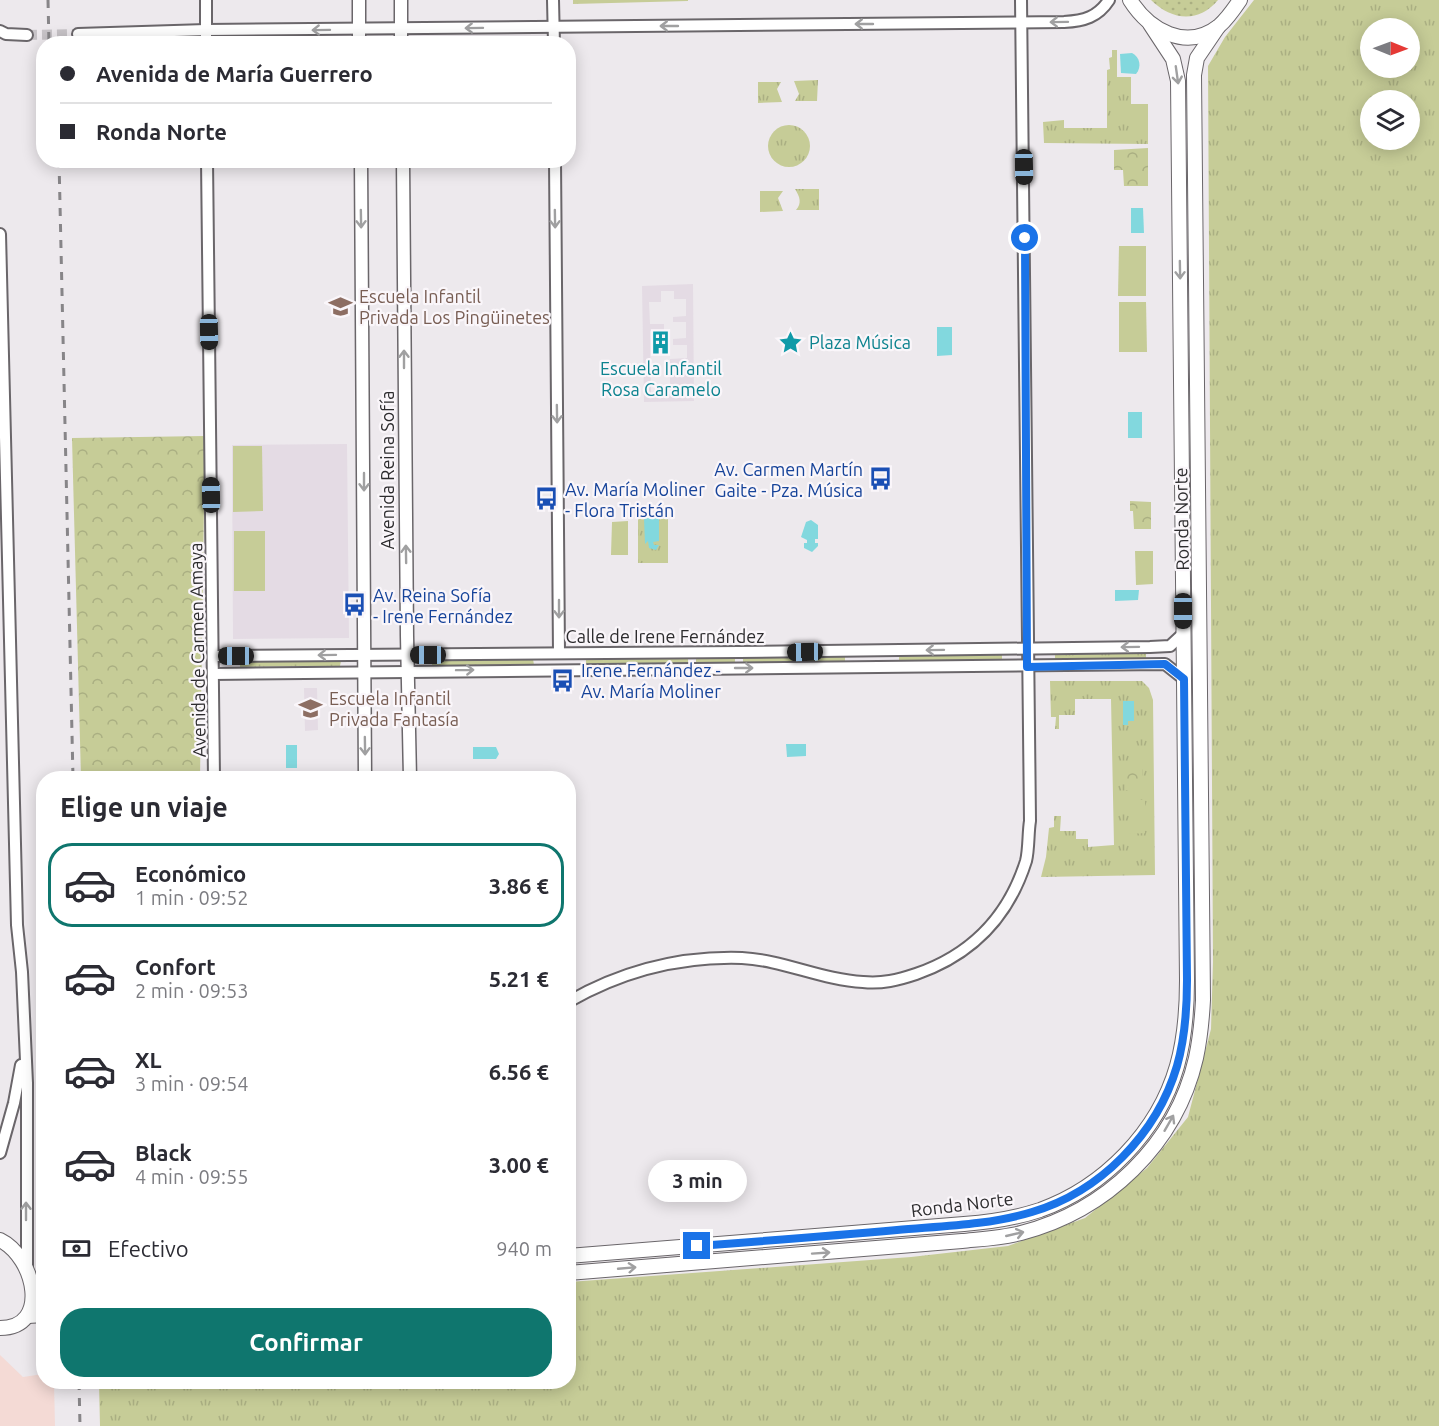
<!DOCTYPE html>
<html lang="es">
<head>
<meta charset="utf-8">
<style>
	:root { --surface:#fff; --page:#f2f2f3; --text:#2b2b33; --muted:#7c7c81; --line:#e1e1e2; --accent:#0f766e }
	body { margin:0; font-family:Ubuntu,sans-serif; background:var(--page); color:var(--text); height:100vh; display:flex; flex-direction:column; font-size:22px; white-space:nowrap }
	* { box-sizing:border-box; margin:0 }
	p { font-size:20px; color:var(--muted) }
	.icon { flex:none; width:33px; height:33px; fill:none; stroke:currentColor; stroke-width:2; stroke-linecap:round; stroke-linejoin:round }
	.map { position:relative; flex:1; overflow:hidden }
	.side { position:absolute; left:36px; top:771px; width:540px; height:618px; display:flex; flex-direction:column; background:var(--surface); border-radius:24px; box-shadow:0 3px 15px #0003 }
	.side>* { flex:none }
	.top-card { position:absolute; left:36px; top:36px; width:540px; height:132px; border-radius:24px; box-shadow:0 3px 15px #0003; display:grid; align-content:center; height:132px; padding:0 24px; background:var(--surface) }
	.needle { width:39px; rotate:91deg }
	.buttons { position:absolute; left:1360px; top:18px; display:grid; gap:12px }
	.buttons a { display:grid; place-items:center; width:60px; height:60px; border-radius:50%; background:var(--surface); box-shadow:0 3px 15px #0003; font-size:30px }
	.end { position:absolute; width:27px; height:27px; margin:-14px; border:8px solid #1a73e8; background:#fff; box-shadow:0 0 0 3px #fff }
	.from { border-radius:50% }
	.bubble { position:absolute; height:42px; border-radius:21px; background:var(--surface); box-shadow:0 3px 15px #0003; font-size:20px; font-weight:700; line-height:42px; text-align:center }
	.car { position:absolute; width:18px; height:36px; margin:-18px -9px; border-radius:8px; box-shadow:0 0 4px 2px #0007; background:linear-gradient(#222 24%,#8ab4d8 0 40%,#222 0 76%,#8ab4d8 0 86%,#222 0) }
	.top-card b { display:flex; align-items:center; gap:21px; height:57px; font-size:22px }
	.top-card b+b { border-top:2px solid var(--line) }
	.top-card i { width:15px; height:15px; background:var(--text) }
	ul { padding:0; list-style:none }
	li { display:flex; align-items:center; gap:18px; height:84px; margin:0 12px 9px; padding:0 12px; border:3px solid transparent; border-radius:24px }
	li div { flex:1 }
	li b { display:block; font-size:22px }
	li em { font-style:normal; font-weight:700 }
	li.selected { border-color:var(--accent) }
	li>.icon { width:54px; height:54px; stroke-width:1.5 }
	h2 { padding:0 24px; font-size:27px; line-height:72px }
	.pay { display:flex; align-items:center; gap:15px; height:66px; padding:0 24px; font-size:22px }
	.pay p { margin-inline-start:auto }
	.cta { display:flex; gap:12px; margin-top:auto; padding:12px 24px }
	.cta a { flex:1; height:69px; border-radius:24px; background:var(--accent); color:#fff; font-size:24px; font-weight:700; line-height:69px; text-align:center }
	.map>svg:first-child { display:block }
	.commercial { fill:#f4dad5 }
	.built { fill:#e4dbe4; fill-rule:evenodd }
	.grass { fill:url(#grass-tufts); fill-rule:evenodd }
	.park { fill:url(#park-crowns) }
	.garden { fill:url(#garden-dots) }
	.pitch { fill:#c6cc97 }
	.water { fill:#82d8de }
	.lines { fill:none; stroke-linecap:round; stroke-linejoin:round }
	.tertiary-tunnel { stroke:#c7c3c7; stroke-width:10; stroke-dasharray:10 5; stroke-linecap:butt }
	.tertiary-casing { stroke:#6a666a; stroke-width:14 }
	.secondary-casing { stroke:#6a666a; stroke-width:15 }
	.primary-casing { stroke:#6a666a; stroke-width:16 }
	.tertiary { stroke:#fff; stroke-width:10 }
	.secondary { stroke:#fff; stroke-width:12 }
	.primary { stroke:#fff; stroke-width:14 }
	.rail { stroke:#878588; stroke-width:3; stroke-dasharray:8 8; stroke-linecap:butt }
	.oneway { stroke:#a0a0a1 }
	.route { stroke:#1a73e8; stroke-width:8 }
	.labels { text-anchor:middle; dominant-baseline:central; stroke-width:4.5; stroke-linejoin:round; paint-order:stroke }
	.education-label { font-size:18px; fill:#785e54; stroke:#faf6fa; text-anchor:start }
	.culture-label { font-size:18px; fill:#0d838f; stroke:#faf6fa; text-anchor:start }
	.transit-label { font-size:18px; fill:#164399; stroke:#faf6fa; text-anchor:start }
	.street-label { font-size:18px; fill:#2d2c2e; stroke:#faf6fa }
</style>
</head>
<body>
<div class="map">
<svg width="1439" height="1426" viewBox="0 0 1439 1426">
	<defs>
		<pattern id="grass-tufts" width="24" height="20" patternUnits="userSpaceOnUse" patternTransform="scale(1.5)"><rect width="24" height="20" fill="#c6cc97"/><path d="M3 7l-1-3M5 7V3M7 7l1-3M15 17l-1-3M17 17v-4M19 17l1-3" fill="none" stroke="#aaaf82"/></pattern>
		<pattern id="park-crowns" width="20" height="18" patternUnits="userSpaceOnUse" patternTransform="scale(1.5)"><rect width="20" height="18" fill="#c6cc97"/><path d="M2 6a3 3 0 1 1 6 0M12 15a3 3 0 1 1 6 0" fill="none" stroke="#aaaf82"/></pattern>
		<pattern id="garden-dots" width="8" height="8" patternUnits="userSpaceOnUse" patternTransform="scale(1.5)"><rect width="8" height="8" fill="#c6cc97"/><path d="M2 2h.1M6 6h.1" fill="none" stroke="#aaaf82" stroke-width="1.8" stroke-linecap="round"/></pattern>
	</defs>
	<rect width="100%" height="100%" fill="#ede9ed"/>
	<path class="commercial" d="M0,1355L23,1377L43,1374L44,1382H54L55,1426H0Z"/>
	<g class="built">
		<path d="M693,284L694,401L644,402L642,286ZM661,291H674V299H686V316L673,317V322H686V338L673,339V345H687V358L670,359V394H651L650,331L664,330V324H650L649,302H661Z"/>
		<path d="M347,444L349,638L233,639L232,445Z"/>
		<path d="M304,688H317L318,730L305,731Z"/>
	</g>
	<g class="grass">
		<path d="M1254,0H1439V1426H100L99,1382H568L569,1282L911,1257L1008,1246L1085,1218L1147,1168L1188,1117L1211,1029L1213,962L1208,66L1225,37ZM1371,28H1410V68H1371ZM1371,100H1410V140H1371Z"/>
		<path d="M1112,50H1117V77H1131V135H1148V144L1044,143L1043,122L1064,120V128H1107V70L1110,69L1109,58L1112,57Z"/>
		<path d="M818,80L817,101H795L799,94L794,81Z"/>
		<path d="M758,82H781L777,89L782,102L758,103Z"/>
		<circle cx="789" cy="146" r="21"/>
		<path d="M795,189H819V210H796C802,203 800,197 795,189Z"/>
		<path d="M760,191H783L778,198L783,211L760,212Z"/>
		<rect x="638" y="514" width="30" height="49"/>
		<path d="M1146,653V658L1055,659V654Z"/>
		<path d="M1002,655V660L899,661V656Z"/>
		<path d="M845,656V661L743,663V657Z"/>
		<path d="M696,657H735V663L696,664Z"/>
		<rect x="586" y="658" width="102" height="6"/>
		<path d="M533,659L534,665L432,666V660Z"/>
		<path d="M341,661L340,666L240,667V662Z"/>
		<path d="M1050,681H1142L1149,688L1153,700L1155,875L1041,877L1046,857L1049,828L1054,827V816H1061L1060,831H1076V839H1088V847L1114,845L1111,699H1075V715H1059V729H1055L1056,717H1051Z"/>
	</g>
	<g class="park">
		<path d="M573,0H688V1L573,4Z"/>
		<path d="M1148,148V186H1124L1123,170H1114V150Z"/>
		<path d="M205,436L200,778H81L72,438Z"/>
		<path d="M1130,501L1151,502V529H1134L1133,511H1130Z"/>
		<rect x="1125" y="765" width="17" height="25"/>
	</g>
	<path class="garden" d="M1151,0H1218C1199,23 1172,21 1151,0Z"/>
	<g class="pitch">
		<rect x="1131" y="104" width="17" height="31"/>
		<path d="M1119,246H1146V296H1118Z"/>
		<path d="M1119,302H1146L1147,352H1119Z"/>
		<path d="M233,446H262L263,511L233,512Z"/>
		<path d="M628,521V555H611L612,522Z"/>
		<rect x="234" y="531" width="31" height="60"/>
		<path d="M1135,551H1153V584L1136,585Z"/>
		<path d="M1129,800H1145V833L1129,834Z"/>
	</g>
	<g class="water">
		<path d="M1132,53C1140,57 1142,67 1136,74L1121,73L1120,54Z"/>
		<path d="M1131,208H1143L1144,233H1131Z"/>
		<path d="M937,327H952V355L937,356Z"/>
		<rect x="1128" y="412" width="14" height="26"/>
		<path d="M644,518H659V541L653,542L654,545H659L656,550L649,548L648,541L645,544Z"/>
		<path d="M811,520L818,525V539H815V543H818V546L812,552L804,548V543H807V540L801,537L806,522Z"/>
		<path d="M1115,590H1139L1138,600L1115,601Z"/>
		<path d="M1123,701H1134V721H1128V725H1123Z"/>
		<path d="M786,744H806V756L787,757Z"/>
		<rect x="286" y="745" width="11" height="23"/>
		<path d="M473,747H496L499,754L496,759H473Z"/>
	</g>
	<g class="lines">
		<path class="tertiary-tunnel" d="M27,35L78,34"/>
		<defs>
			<g id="tertiary">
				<path d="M206,0V44"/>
				<path d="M553,0L554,44"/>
				<path d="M0,31L6,34L27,35"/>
				<path d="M78,34L206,30L1064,22C1084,21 1098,17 1109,0"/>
				<path d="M207,160L214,778"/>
				<path d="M555,160L559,653"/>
				<path d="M0,234L17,925L22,972L27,1083V1269"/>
				<path d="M213,656L739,652L1150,647L1170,646L1183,634"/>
				<path d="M213,674L1165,664L1184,679"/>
				<path d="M568,1002C622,971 680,956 742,958C783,960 822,980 863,982C882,984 898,980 916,974C971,955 1008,918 1026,861C1029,849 1028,833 1030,821L1021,0"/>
				<path d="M0,1153L14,1103L21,1065"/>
			</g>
			<g id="secondary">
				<path d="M359,0V44"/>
				<path d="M401,0V44"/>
				<path d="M361,160L365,778"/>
				<path d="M403,160L407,636L410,778"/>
			</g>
			<g id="primary">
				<path d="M1130,0C1149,30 1186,52 1219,26C1227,19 1234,9 1240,0"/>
				<path d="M0,1240C35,1257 51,1328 0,1328"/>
				<path d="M568,1256L964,1224C990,1222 1016,1218 1040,1210C1104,1187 1158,1132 1177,1066C1185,1038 1187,1009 1187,980L1178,81L1173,59L1150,24"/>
				<path d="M568,1273L962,1241C982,1239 1002,1238 1021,1233C1106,1211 1176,1145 1196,1058C1200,1039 1202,1019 1203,1000L1194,75L1197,58L1218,27"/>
				<path d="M28,1316L44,1315"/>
			</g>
		</defs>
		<use href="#tertiary" class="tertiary-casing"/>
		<use href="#secondary" class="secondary-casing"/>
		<use href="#primary" class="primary-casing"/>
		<use href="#tertiary" class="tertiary"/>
		<use href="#secondary" class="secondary"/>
		<use href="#primary" class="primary"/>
		<g class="rail">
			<path d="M48,0L49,44"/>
			<path d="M59,160L73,778"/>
			<path d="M79,1382L80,1426"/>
		</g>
	</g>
	<defs><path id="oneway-shaft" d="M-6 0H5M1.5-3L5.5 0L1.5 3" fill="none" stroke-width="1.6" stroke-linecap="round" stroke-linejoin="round" transform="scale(1.5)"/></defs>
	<g class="oneway">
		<use href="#oneway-shaft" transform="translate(1059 22) rotate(179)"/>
		<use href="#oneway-shaft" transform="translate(864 24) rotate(180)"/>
		<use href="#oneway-shaft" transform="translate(669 26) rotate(180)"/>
		<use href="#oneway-shaft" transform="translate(474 28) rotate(179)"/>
		<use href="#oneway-shaft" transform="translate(321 30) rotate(179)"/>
		<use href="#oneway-shaft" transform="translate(1177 75) rotate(82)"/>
		<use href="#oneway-shaft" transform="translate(361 219) rotate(89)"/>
		<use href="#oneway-shaft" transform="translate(555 219) rotate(89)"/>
		<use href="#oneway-shaft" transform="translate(1180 270) rotate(89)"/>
		<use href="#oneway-shaft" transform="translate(404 359) rotate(-90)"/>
		<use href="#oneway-shaft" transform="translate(557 414) rotate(89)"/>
		<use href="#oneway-shaft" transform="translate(364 482) rotate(90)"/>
		<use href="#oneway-shaft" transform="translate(406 554) rotate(-91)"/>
		<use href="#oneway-shaft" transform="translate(559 609) rotate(90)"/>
		<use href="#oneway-shaft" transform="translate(1130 647) rotate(179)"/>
		<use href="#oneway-shaft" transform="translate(935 650) rotate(179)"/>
		<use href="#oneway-shaft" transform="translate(327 655) rotate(179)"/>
		<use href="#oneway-shaft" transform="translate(744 668)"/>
		<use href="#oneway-shaft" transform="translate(465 670) rotate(-1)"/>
		<use href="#oneway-shaft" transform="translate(365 746) rotate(89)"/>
		<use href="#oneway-shaft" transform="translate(1169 1123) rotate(-60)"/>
		<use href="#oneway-shaft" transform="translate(26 1211) rotate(-90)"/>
		<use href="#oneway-shaft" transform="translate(1015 1234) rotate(-13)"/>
		<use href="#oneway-shaft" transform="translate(821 1253) rotate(-4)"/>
		<use href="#oneway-shaft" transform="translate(627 1268) rotate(-5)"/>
	</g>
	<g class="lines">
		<path class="route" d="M697,1246C764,1241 830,1236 897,1230C942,1226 989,1225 1032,1212C1100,1192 1157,1134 1177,1066C1185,1038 1187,1009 1187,980L1184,679L1165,664L1027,667L1025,238"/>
	</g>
	<defs>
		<symbol id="school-bare" viewBox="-9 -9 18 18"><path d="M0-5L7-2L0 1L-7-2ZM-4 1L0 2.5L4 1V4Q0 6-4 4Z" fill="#8d6e63" stroke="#faf6fa" stroke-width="2.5" paint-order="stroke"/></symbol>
		<symbol id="building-bare" viewBox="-9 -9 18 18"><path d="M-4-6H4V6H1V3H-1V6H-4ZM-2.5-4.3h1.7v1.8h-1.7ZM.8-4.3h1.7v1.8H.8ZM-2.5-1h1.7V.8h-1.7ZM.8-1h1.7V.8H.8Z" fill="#0f9aa8" stroke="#faf6fa" stroke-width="2.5" paint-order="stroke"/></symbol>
		<symbol id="sight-bare" viewBox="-9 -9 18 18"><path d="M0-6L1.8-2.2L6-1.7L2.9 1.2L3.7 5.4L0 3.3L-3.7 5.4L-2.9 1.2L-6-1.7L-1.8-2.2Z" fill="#0f9aa8" stroke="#faf6fa" stroke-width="2.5" paint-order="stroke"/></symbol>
		<symbol id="bus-bare" viewBox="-9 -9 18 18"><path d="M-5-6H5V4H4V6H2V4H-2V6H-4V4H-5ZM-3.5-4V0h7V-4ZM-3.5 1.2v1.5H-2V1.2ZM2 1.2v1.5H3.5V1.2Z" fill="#1a4fb4" stroke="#faf6fa" stroke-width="2.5" paint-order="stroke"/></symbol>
	</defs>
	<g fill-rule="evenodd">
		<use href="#school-bare" x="324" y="290" width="33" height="33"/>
		<use href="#building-bare" x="644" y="326" width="33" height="33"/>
		<use href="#sight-bare" x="774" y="326" width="33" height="33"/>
		<use href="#bus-bare" x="864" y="462" width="33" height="33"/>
		<use href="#bus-bare" x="530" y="482" width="33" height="33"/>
		<use href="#bus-bare" x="338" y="588" width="33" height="33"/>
		<use href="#bus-bare" x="546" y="664" width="33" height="33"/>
		<use href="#school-bare" x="294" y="692" width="33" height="33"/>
	</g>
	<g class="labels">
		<g class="education-label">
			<text x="359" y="296">Escuela Infantil<tspan x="359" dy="21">Privada Los Pingüinetes</tspan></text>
			<text x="329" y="698">Escuela Infantil<tspan x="329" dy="21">Privada Fantasía</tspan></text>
		</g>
		<g class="culture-label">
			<text x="809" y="342">Plaza Música</text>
			<text x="661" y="368" text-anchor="middle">Escuela Infantil<tspan x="661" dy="21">Rosa Caramelo</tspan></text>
		</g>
		<g class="transit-label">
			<text x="863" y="469" text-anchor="end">Av. Carmen Martín<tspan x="863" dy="21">Gaite - Pza. Música</tspan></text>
			<text x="565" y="489">Av. María Moliner<tspan x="565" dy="21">- Flora Tristán</tspan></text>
			<text x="373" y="595">Av. Reina Sofía<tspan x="373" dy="21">- Irene Fernández</tspan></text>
			<text x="581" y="670">Irene Fernández -<tspan x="581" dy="21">Av. María Moliner</tspan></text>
		</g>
		<g class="street-label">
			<text transform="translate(387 470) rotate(-90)">Avenida Reina Sofía</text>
			<text transform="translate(1181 519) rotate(-91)">Ronda Norte</text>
			<text x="665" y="636">Calle de Irene Fernández</text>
			<text transform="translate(197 650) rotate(-91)">Avenida de Carmen Amaya</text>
			<text transform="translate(962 1204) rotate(-7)">Ronda Norte</text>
		</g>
	</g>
</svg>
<div class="buttons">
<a><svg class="needle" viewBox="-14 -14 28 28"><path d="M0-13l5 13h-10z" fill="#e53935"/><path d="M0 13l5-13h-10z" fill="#7c7c81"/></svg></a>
<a><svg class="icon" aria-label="layers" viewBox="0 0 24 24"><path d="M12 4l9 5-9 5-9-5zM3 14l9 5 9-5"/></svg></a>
</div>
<i class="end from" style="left:1025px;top:238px"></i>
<i class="end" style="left:697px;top:1246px"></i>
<div class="bubble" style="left:648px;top:1160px;width:99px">3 min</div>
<i class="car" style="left:1024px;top:167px;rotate:179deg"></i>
<i class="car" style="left:209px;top:332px;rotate:179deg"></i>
<i class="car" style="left:211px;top:495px;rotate:359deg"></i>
<i class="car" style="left:1183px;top:611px;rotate:180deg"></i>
<i class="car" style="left:805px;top:652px;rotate:269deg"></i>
<i class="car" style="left:428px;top:655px;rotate:270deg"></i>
<i class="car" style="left:236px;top:656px;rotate:270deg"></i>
<div class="top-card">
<b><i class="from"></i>Avenida de María Guerrero</b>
<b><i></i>Ronda Norte</b>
</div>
<section class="side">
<h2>Elige un viaje</h2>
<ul>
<li class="selected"><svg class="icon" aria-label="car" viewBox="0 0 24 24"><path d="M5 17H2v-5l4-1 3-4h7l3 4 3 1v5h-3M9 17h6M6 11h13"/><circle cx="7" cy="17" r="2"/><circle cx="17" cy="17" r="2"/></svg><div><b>Económico</b><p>1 min · 09:52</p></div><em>3.86 €</em></li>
<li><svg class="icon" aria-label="car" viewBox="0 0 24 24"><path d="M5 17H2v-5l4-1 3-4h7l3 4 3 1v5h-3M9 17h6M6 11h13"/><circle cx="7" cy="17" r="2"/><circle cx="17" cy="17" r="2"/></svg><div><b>Confort</b><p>2 min · 09:53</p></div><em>5.21 €</em></li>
<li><svg class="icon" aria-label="car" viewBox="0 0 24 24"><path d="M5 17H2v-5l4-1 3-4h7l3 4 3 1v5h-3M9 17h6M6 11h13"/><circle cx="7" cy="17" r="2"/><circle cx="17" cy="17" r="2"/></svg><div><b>XL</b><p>3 min · 09:54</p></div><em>6.56 €</em></li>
<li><svg class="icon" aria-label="car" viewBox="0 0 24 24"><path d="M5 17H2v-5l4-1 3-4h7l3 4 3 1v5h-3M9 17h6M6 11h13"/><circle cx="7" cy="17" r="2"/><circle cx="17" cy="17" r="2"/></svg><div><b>Black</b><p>4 min · 09:55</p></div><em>3.00 €</em></li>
</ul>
<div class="pay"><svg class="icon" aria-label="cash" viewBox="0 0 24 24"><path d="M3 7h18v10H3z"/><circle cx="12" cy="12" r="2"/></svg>Efectivo<p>940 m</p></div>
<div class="cta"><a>Confirmar</a></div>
</section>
</div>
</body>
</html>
